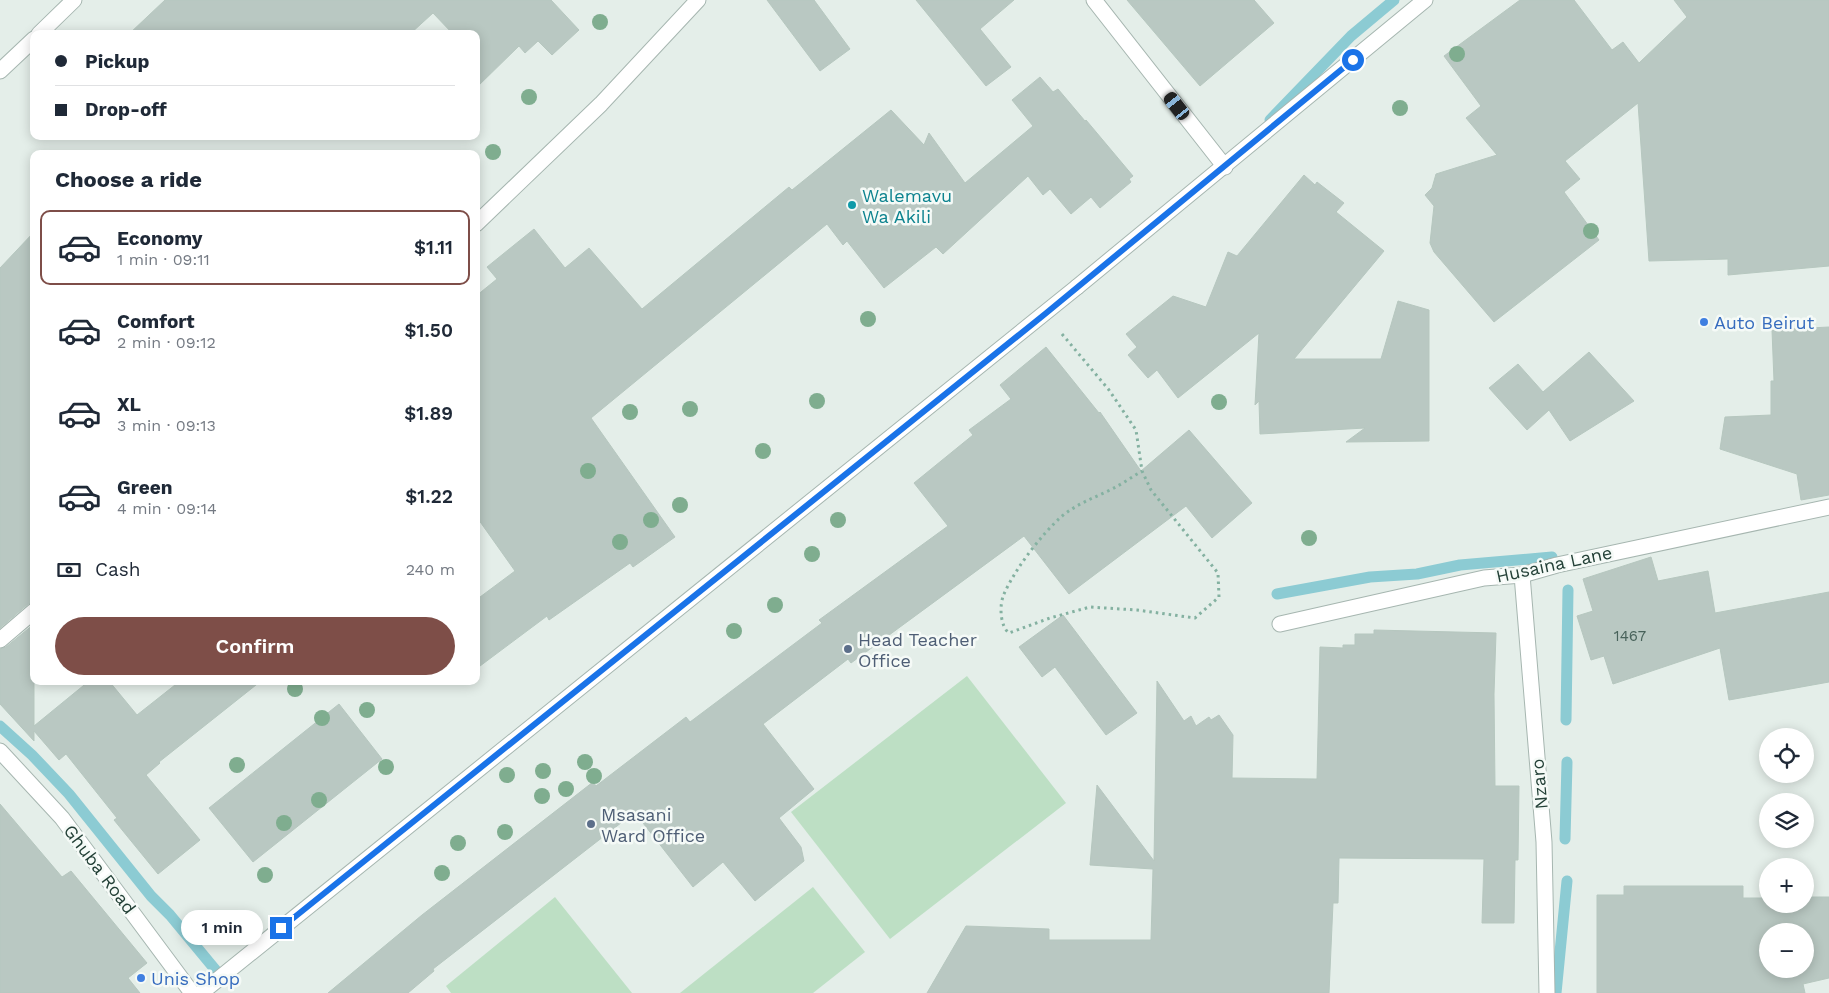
<!DOCTYPE html>
<html lang="en">
<head>
<meta charset="utf-8">
<style>
	:root { --surface:#fff; --page:#f6f6f7; --text:#1f2937; --muted:#747a83; --line:#e0e1e3; --accent:#7e4e48 }
	body { margin:0; font-family:"Work Sans",sans-serif; background:var(--page); color:var(--text); height:100vh; display:flex; flex-direction:column; font-size:19px; white-space:nowrap }
	* { box-sizing:border-box; margin:0 }
	p { font-size:16px; color:var(--muted) }
	.icon { flex:none; width:28px; height:28px; fill:none; stroke:currentColor; stroke-width:2; stroke-linecap:round; stroke-linejoin:round }
	.map { position:relative; flex:1; overflow:hidden }
	.sheet { position:absolute; left:30px; top:150px; width:450px; height:535px; display:flex; flex-direction:column; background:var(--surface); border-radius:10px; box-shadow:0 2px 12px #0003 }
	.sheet>* { flex:none }
	.banner { position:absolute; left:30px; top:30px; width:450px; height:110px; border-radius:10px; box-shadow:0 2px 12px #0003; display:grid; align-content:center; height:110px; padding:0 25px; background:var(--surface) }
	.tools { position:absolute; left:1759px; top:728px; display:grid; gap:10px }
	.tools a { display:grid; place-items:center; width:55px; height:55px; border-radius:50%; background:var(--surface); box-shadow:0 2px 12px #0003; font-size:25px }
	.end { position:absolute; width:22px; height:22px; margin:-11px; border:6px solid #1a73e8; background:#fff; box-shadow:0 0 0 2px #fff }
	.from { border-radius:50% }
	.bubble { position:absolute; height:35px; border-radius:18px; background:var(--surface); box-shadow:0 2px 12px #0003; font-size:16px; font-weight:600; line-height:35px; text-align:center }
	.car { position:absolute; width:15px; height:30px; margin:-15px -8px; border-radius:6px; box-shadow:0 0 4px 1px #0007; background:linear-gradient(#222 24%,#8ab4d8 0 40%,#222 0 76%,#8ab4d8 0 86%,#222 0) }
	.banner b { display:flex; align-items:center; gap:18px; height:48px; font-size:19px }
	.banner b+b { border-top:1px solid var(--line) }
	.banner i { width:12px; height:12px; background:var(--text) }
	ul { padding:0; list-style:none }
	li { display:flex; align-items:center; gap:15px; height:75px; margin:0 10px 8px; padding:0 15px; border:2px solid transparent; border-radius:10px }
	li div { flex:1 }
	li b { display:block; font-size:19px }
	li em { font-style:normal; font-weight:600 }
	li.selected { border-color:var(--accent) }
	li>.icon { width:45px; height:45px; stroke-width:1.5 }
	h2 { padding:0 25px; font-size:22px; line-height:60px }
	.pay { display:flex; align-items:center; gap:12px; height:55px; padding:0 25px; font-size:19px }
	.pay p { margin-inline-start:auto }
	.button { display:flex; gap:10px; margin-top:auto; padding:10px 25px }
	.button a { flex:1; height:58px; border-radius:30px; background:var(--accent); color:#fff; font-size:20px; font-weight:600; line-height:58px; text-align:center }
	.map>svg:first-child { display:block }
	.pitch { fill:#bddfc4 }
	.lines { fill:none; stroke-linecap:round; stroke-linejoin:round }
	.stream { stroke:#8ccbd3; stroke-width:11 }
	.building { fill:#b9c8c2; stroke:#b6c7bf; fill-rule:evenodd }
	.service-casing { stroke:#a6b6b0; stroke-width:17 }
	.minor-casing { stroke:#a6b6b0; stroke-width:17 }
	.path { stroke:#84b1a1; stroke-width:3; stroke-dasharray:2.5 4; stroke-linecap:butt }
	.service { stroke:#fff; stroke-width:15 }
	.minor { stroke:#fff; stroke-width:15 }
	.tree { fill:#7fad8f }
	.route { stroke:#1a73e8; stroke-width:6 }
	.culture-dot { fill:#0f9aa8; stroke:#f5faf7; stroke-width:2 }
	.shop-dot { fill:#3f7fe0; stroke:#f5faf7; stroke-width:2 }
	.service-dot { fill:#5c6f8a; stroke:#f5faf7; stroke-width:2 }
	.labels { text-anchor:middle; dominant-baseline:central; stroke-width:5; stroke-linejoin:round; paint-order:stroke }
	.number-label { font-size:15px; fill:#48625a }
	.culture-label { font-size:18px; fill:#0d838f; stroke:#f5faf7; text-anchor:start }
	.shop-label { font-size:18px; fill:#366cbe; stroke:#f5faf7; text-anchor:start }
	.street-label { font-size:18px; fill:#234037; stroke:#f5faf7 }
	.service-label { font-size:18px; fill:#4e5e75; stroke:#f5faf7; text-anchor:start }
</style>
</head>
<body>
<div class="map">
<svg width="1829" height="993" viewBox="0 0 1829 993">
	<rect width="100%" height="100%" fill="#e4eee9"/>
	<g class="pitch">
		<path d="M967,676L1066,803L890,939L791,812Z"/>
		<path d="M813,887L865,952L813,993H680Z"/>
		<path d="M555,897L632,993H451L446,986Z"/>
	</g>
	<g class="lines">
		<g class="stream">
			<path d="M1270,120L1351,36L1394,0"/>
			<path d="M1277,594L1370,577L1417,574L1460,565L1552,557"/>
			<path d="M1566,720L1568,590"/>
			<path d="M0,726L32,755L69,794L151,896L170,915L218,973"/>
			<path d="M1565,839L1567,762"/>
			<path d="M1556,993L1567,881"/>
		</g>
	</g>
	<g class="building">
		<path d="M165,0H551L579,30L552,55L538,41L525,53L519,46L476,88V34H453L433,13L410,34H129Z"/>
		<path d="M767,0H814L850,49L820,71Z"/>
		<path d="M916,0H1014L980,29L1011,67L986,86Z"/>
		<path d="M1127,0H1254L1274,23L1200,86Z"/>
		<path d="M1520,0H1574L1612,50L1623,42L1639,63L1687,17L1674,0H1829V266L1728,275V259L1649,261L1638,103L1565,161L1580,179L1564,192L1599,240L1494,322L1434,252L1430,243L1434,206L1425,195L1432,188L1436,174L1497,155L1466,118L1481,106L1444,56Z"/>
		<path d="M1040,77L1053,92L1058,89L1085,121L1086,120L1133,176L1129,179L1131,182L1100,208L1091,197L1071,214L1050,189L1043,195L1028,176L943,254L936,247L884,288L847,241L843,245L827,224L591,418L675,537L633,567L630,563L549,620L547,616L476,669V600L515,571L476,516V296L497,279L487,267L534,229L565,268L589,248L642,309L789,187L792,190L891,110L924,145L929,133L965,183L1033,126L1012,100Z"/>
		<path d="M1304,175L1315,185L1317,182L1344,203L1336,212L1384,251L1294,359H1381L1398,301L1429,310V441L1346,442L1365,428L1260,434L1259,401L1255,405L1259,333L1178,398L1157,370L1148,378L1128,355L1137,347L1126,334L1173,296L1206,307L1228,252L1237,256Z"/>
		<path d="M34,232V602L28,604L0,628V268Z"/>
		<path d="M1829,327V495L1801,500L1797,474L1720,449L1725,417L1771,415V381H1774L1772,330Z"/>
		<path d="M1046,347L1099,413L1100,412L1141,471L1189,430L1252,503L1212,538L1186,506L1069,594L1024,536L851,663L848,659L763,724L814,789L779,818L801,847L804,861L755,901L723,862L693,887L636,814L627,820L626,819L433,969L434,971L408,993H328L422,915L593,782L596,786L686,717L690,722L822,623L819,620L948,526L914,483L973,435L969,430L1011,399L1000,385Z"/>
		<path d="M1589,352L1634,401L1570,441L1549,410L1527,430L1489,388L1518,364L1543,392Z"/>
		<path d="M1651,557L1658,581L1708,571L1715,613L1829,592V682L1729,700L1720,648L1613,684L1604,656L1591,660L1577,616L1593,611L1583,579Z"/>
		<path d="M1063,615L1137,713L1106,735L1055,667L1042,677L1019,647Z"/>
		<path d="M34,624V726L89,681H109L137,715L180,681H261L159,762L160,763L146,775L200,840L158,874L114,820L117,818L66,754L59,760L34,731V741L0,704V649L6,647Z"/>
		<path d="M1374,630L1496,633L1494,694L1495,786H1519L1518,860H1515L1514,923H1482L1484,859L1339,858L1338,903H1333L1329,993H927L966,926L1049,929V940H1151L1153,869L1090,865L1097,785L1154,861L1157,681L1184,721L1191,716L1196,726L1209,717L1211,720L1219,715L1233,735L1232,778L1317,779L1320,647L1343,648V645H1355V634H1374Z"/>
		<path d="M339,704L382,759L253,862L209,808Z"/>
		<path d="M0,804L62,877L71,871L147,963L128,978L140,993H0Z"/>
		<path d="M1624,886H1743V898H1768V904H1805V897H1829V978L1803,984L1805,993H1597V895H1624ZM1768,931H1805V969H1768Z"/>
	</g>
	<g class="lines">
		<defs>
			<path id="service" d="M201,993L1077,287"/>
			<g id="minor">
				<path d="M1094,0L1225,167"/>
				<path d="M39,34L74,0"/>
				<path d="M0,71L34,39"/>
				<path d="M476,224L601,104L698,0"/>
				<path d="M1077,287L1425,0"/>
				<path d="M1522,575L1544,842L1547,993"/>
				<path d="M1280,624L1484,578L1522,575L1557,565L1829,507"/>
				<path d="M0,640L34,611"/>
				<path d="M0,751L62,818L192,993"/>
			</g>
		</defs>
		<use href="#service" class="service-casing"/>
		<use href="#minor" class="minor-casing"/>
		<path class="path" d="M1062,334L1109,390L1136,430L1142,471L1151,490L1218,573L1219,597L1195,618L1137,610L1090,607L1050,618L1009,633C1000,626 999,605 1004,594C1015,569 1041,535 1061,517C1076,504 1094,498 1112,489C1122,484 1132,477 1142,471"/>
		<use href="#service" class="service"/>
		<use href="#minor" class="minor"/>
	</g>
	<g class="tree">
		<circle cx="600" cy="22" r="8"/>
		<circle cx="1457" cy="54" r="8"/>
		<circle cx="529" cy="97" r="8"/>
		<circle cx="1400" cy="108" r="8"/>
		<circle cx="493" cy="152" r="8"/>
		<circle cx="1591" cy="231" r="8"/>
		<circle cx="868" cy="319" r="8"/>
		<circle cx="817" cy="401" r="8"/>
		<circle cx="1219" cy="402" r="8"/>
		<circle cx="690" cy="409" r="8"/>
		<circle cx="630" cy="412" r="8"/>
		<circle cx="763" cy="451" r="8"/>
		<circle cx="588" cy="471" r="8"/>
		<circle cx="680" cy="505" r="8"/>
		<circle cx="651" cy="520" r="8"/>
		<circle cx="838" cy="520" r="8"/>
		<circle cx="1309" cy="538" r="8"/>
		<circle cx="620" cy="542" r="8"/>
		<circle cx="812" cy="554" r="8"/>
		<circle cx="775" cy="605" r="8"/>
		<circle cx="734" cy="631" r="8"/>
		<circle cx="295" cy="689" r="8"/>
		<circle cx="367" cy="710" r="8"/>
		<circle cx="322" cy="718" r="8"/>
		<circle cx="585" cy="762" r="8"/>
		<circle cx="237" cy="765" r="8"/>
		<circle cx="386" cy="767" r="8"/>
		<circle cx="543" cy="771" r="8"/>
		<circle cx="507" cy="775" r="8"/>
		<circle cx="594" cy="776" r="8"/>
		<circle cx="566" cy="789" r="8"/>
		<circle cx="542" cy="796" r="8"/>
		<circle cx="319" cy="800" r="8"/>
		<circle cx="284" cy="823" r="8"/>
		<circle cx="505" cy="832" r="8"/>
		<circle cx="458" cy="843" r="8"/>
		<circle cx="442" cy="873" r="8"/>
		<circle cx="265" cy="875" r="8"/>
	</g>
	<g class="lines">
		<path class="route" d="M281,928L1045,314L1353,60"/>
	</g>
	<circle class="culture-dot" cx="852" cy="205" r="5"/>
	<g class="shop-dot">
		<circle cx="1704" cy="322" r="5"/>
		<circle cx="141" cy="978" r="5"/>
	</g>
	<g class="service-dot">
		<circle cx="848" cy="649" r="5"/>
		<circle cx="591" cy="824" r="5"/>
	</g>
	<g class="labels">
		<g class="number-label">
			<text x="1630" y="636">1467</text>
		</g>
		<g class="culture-label">
			<text x="862" y="195">Walemavu<tspan x="862" dy="21">Wa Akili</tspan></text>
		</g>
		<g class="shop-label">
			<text x="1714" y="322">Auto Beirut</text>
			<text x="151" y="978">Unis Shop</text>
		</g>
		<g class="street-label">
			<text transform="translate(1554 564) rotate(-12)">Husaina Lane</text>
			<text transform="translate(1539 784) rotate(-95)">Nzaro</text>
			<text transform="translate(100 869) rotate(53)">Ghuba Road</text>
		</g>
		<g class="service-label">
			<text x="858" y="639">Head Teacher<tspan x="858" dy="21">Office</tspan></text>
			<text x="601" y="814">Msasani<tspan x="601" dy="21">Ward Office</tspan></text>
		</g>
	</g>
</svg>
<div class="tools">
<a><svg class="icon" aria-label="locate" viewBox="0 0 24 24"><circle cx="12" cy="12" r="6"/><path d="M12 2v4M12 18v4M2 12h4M18 12h4"/></svg></a>
<a><svg class="icon" aria-label="layers" viewBox="0 0 24 24"><path d="M12 4l9 5-9 5-9-5zM3 14l9 5 9-5"/></svg></a>
<a>+</a>
<a>−</a>
</div>
<i class="end from" style="left:1353px;top:60px"></i>
<i class="end" style="left:281px;top:928px"></i>
<div class="bubble" style="left:181px;top:910px;width:82px">1 min</div>
<i class="car" style="left:1177px;top:106px;rotate:322deg"></i>
<div class="banner">
<b><i class="from"></i>Pickup</b>
<b><i></i>Drop-off</b>
</div>
<section class="sheet">
<h2>Choose a ride</h2>
<ul>
<li class="selected"><svg class="icon" aria-label="car" viewBox="0 0 24 24"><path d="M5 17H2v-5l4-1 3-4h7l3 4 3 1v5h-3M9 17h6M6 11h13"/><circle cx="7" cy="17" r="2"/><circle cx="17" cy="17" r="2"/></svg><div><b>Economy</b><p>1 min · 09:11</p></div><em>$1.11</em></li>
<li><svg class="icon" aria-label="car" viewBox="0 0 24 24"><path d="M5 17H2v-5l4-1 3-4h7l3 4 3 1v5h-3M9 17h6M6 11h13"/><circle cx="7" cy="17" r="2"/><circle cx="17" cy="17" r="2"/></svg><div><b>Comfort</b><p>2 min · 09:12</p></div><em>$1.50</em></li>
<li><svg class="icon" aria-label="car" viewBox="0 0 24 24"><path d="M5 17H2v-5l4-1 3-4h7l3 4 3 1v5h-3M9 17h6M6 11h13"/><circle cx="7" cy="17" r="2"/><circle cx="17" cy="17" r="2"/></svg><div><b>XL</b><p>3 min · 09:13</p></div><em>$1.89</em></li>
<li><svg class="icon" aria-label="car" viewBox="0 0 24 24"><path d="M5 17H2v-5l4-1 3-4h7l3 4 3 1v5h-3M9 17h6M6 11h13"/><circle cx="7" cy="17" r="2"/><circle cx="17" cy="17" r="2"/></svg><div><b>Green</b><p>4 min · 09:14</p></div><em>$1.22</em></li>
</ul>
<div class="pay"><svg class="icon" aria-label="cash" viewBox="0 0 24 24"><path d="M3 7h18v10H3z"/><circle cx="12" cy="12" r="2"/></svg>Cash<p>240 m</p></div>
<div class="button"><a>Confirm</a></div>
</section>
</div>
</body>
</html>
